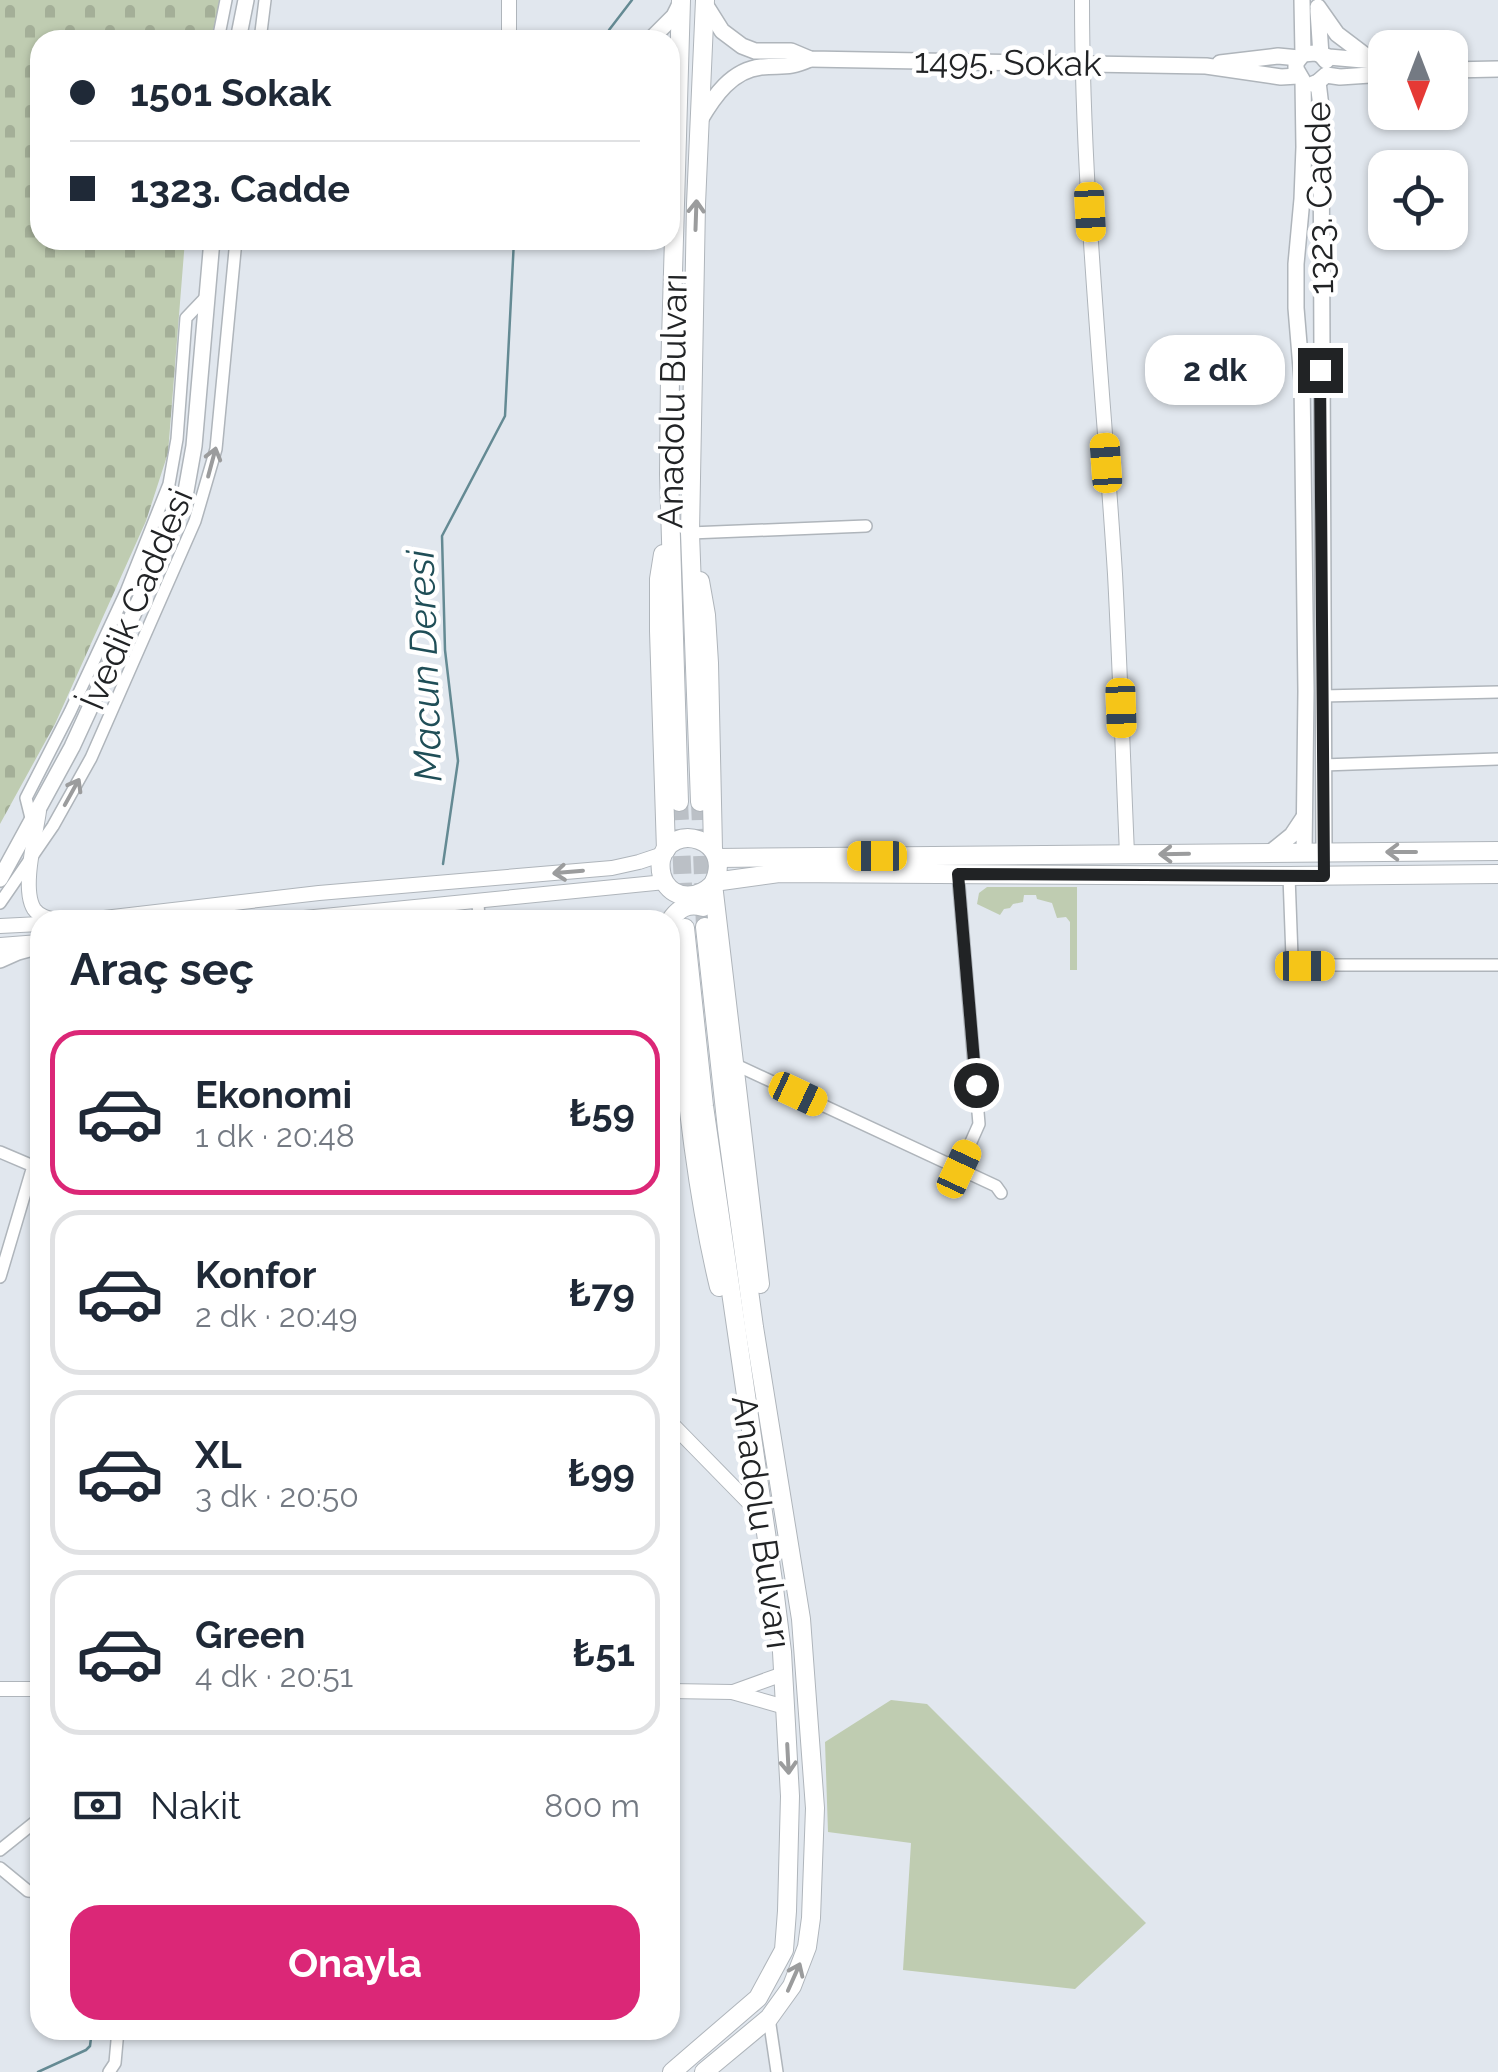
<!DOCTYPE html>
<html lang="tr">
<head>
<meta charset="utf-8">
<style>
	:root { --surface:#fff; --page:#f6f6f7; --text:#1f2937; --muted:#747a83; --line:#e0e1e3; --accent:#db2777 }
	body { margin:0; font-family:Raleway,sans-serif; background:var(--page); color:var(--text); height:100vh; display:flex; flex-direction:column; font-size:38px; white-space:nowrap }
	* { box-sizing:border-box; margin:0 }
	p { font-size:32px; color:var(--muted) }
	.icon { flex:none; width:55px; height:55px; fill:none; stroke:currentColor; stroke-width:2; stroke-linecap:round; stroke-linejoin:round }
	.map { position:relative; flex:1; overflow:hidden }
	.sheet { position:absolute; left:30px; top:910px; width:650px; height:1130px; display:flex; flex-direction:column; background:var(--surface); border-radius:30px; box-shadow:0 2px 8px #0004 }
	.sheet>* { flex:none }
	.hud { position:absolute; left:30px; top:30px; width:650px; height:220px; border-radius:30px; box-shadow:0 2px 8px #0004; display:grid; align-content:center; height:220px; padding:0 40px; background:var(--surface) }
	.needle { width:65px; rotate:180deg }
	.fabs { position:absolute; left:1368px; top:30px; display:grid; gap:20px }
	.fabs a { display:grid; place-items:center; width:100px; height:100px; border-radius:20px; background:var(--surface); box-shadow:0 2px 8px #0004; font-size:50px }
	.end { position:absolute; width:45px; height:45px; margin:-22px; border:12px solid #212325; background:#fff; box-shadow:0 0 0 5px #fff }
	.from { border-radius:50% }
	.bubble { position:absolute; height:70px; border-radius:30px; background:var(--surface); box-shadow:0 2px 8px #0004; font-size:32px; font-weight:700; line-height:70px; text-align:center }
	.car { position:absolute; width:30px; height:60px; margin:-30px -15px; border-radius:12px; box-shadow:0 0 8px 2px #0007; background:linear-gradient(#f5c518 24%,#345 0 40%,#f5c518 0 76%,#345 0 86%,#f5c518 0) }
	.hud b { display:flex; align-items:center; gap:35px; height:95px; font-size:38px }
	.hud b+b { border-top:2px solid var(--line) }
	.hud i { width:25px; height:25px; background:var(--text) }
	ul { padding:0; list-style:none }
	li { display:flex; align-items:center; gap:30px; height:165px; margin:0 20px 15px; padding:0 20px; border:5px solid var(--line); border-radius:30px }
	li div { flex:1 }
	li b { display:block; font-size:38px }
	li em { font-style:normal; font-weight:700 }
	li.on { border-color:var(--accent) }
	li>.icon { width:90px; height:90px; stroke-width:1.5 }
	h2 { padding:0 40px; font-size:45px; line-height:120px }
	.pay { display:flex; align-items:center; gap:25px; height:110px; padding:0 40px; font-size:38px }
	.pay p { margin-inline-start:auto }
	.action { display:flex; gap:20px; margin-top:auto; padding:20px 40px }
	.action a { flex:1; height:115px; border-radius:30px; background:var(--accent); color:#fff; font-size:40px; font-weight:700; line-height:115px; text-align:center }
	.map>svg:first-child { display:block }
	.green { fill:#bfccb1 }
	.cemetery { fill:url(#cemetery-stones) }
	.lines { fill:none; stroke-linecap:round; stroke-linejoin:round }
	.stream { stroke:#648a93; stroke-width:2.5 }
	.primary-tunnel { stroke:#bbc0c6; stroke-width:18; stroke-dasharray:18 9; stroke-linecap:butt }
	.minor-casing { stroke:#afb5bb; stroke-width:14 }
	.tertiary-casing { stroke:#afb5bb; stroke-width:16 }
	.secondary-casing { stroke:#afb5bb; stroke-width:18 }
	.primary-casing { stroke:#afb5bb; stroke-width:20 }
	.minor { stroke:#fff; stroke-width:11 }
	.tertiary { stroke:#fff; stroke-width:14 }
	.secondary { stroke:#fff; stroke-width:15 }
	.primary { stroke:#fff; stroke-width:18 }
	.oneway { stroke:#9b9c9d }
	.route { stroke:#212325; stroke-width:12 }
	.labels { text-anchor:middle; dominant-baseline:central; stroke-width:9; stroke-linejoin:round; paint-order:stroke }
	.street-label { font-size:35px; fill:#212325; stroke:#fff }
	.water-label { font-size:38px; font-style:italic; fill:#1f4e57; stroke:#fff }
</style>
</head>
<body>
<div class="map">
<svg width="1498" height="2072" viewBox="0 0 1498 2072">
	<defs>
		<pattern id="cemetery-stones" width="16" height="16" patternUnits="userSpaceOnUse" patternTransform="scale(2.5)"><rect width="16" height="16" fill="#bfccb1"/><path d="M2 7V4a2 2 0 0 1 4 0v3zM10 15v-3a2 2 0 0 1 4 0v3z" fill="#a4af98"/></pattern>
	</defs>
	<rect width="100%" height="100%" fill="#e1e7ee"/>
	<g class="green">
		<path d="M987,887H1077V970H1070V922L1066,917L1057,918L1052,903L1037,899L1036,895H1024L1023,902L1013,904L1010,908L1004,909L1000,915L977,904L979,893Z"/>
		<path d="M891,1700L927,1704L1146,1923L1075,1989L903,1970L911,1843L828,1832L825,1742Z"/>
	</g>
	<path class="cemetery" d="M0,0H220L211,40H40V240H185L168,453L146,521L55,724L0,824Z"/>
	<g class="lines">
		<g class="stream">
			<path d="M609,30L632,0"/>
			<path d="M443,864L458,761L445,650L442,536L505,416L514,240"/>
			<path d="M38,2072L86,2050L90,2046L92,2030"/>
		</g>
		<g class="primary-tunnel">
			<path d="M679,802L684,906"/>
			<path d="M700,802L705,927"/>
		</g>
		<defs>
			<g id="minor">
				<path d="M218,40L226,0"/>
				<path d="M260,40L265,0"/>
				<path d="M690,533L866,526"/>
				<path d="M1322,696L1498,692"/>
				<path d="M1323,765L1498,759"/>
				<path d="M32,822L26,798L70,712L126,592L169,484L177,439L186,318L206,297"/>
				<path d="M958,874L979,1124L959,1169"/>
				<path d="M1289,876L1292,957L1300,965H1498"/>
				<path d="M478,902L479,920"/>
				<path d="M0,903L53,826L91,758L195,521L216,449L236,240"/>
				<path d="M734,1064L996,1186L1001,1193"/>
				<path d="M0,1152L33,1166L0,1277"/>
				<path d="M0,1850L40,1818"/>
				<path d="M0,1868L28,1891L40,1892"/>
				<path d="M769,2018L777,2072"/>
				<path d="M109,2072L115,2063L118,2030"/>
			</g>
			<g id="tertiary">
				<path d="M1082,0C1082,192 1103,383 1115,574C1120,668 1123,761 1127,854"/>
				<path d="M509,40V0"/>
				<path d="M39,811C36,835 21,888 34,909C39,916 47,918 55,920"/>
				<path d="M87,920L319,893L612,868L639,862L663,854"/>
				<path d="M284,920L665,882"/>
				<path d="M0,926L40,924"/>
				<path d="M0,945L39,942"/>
				<path d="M670,1422L763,1517"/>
				<path d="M0,1689H40"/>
				<path d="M670,1691L732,1692L785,1707"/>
				<path d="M733,1692L783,1674"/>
			</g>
			<g id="secondary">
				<path d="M1302,0L1303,54L1296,63V69L1303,81L1304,147L1302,199L1296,264V308L1302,380L1306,691L1304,853"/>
				<path d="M705,4L722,31L742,46L755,51H791L810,59L1206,66L1281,77L1298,76"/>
				<path d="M1318,7L1337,34L1370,59"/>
				<path d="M1318,11L1321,55L1326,61"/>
				<path d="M238,40L246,0"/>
				<path d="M650,40L674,16L681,2"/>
				<path d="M1303,54L1315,53L1329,57L1385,62"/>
				<path d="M1220,63L1278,56L1299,58"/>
				<path d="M1450,70L1498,69"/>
				<path d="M1318,82L1321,107L1324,853"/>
				<path d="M1313,84L1318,82L1326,75L1340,77L1385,74"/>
				<path d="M700,120C714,96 732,70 761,67C783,65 788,69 810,59"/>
				<path d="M1271,852L1292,835L1304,817"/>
				<path d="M0,879L72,747L170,534L186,491L194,446L212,240"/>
				<path d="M0,960L18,952L40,946"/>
			</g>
			<g id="primary">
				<path d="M663,554L659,579V631L666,850"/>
				<path d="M700,581L706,615L709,663L713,849"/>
				<path d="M679,802L669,474L670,374L681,0"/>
				<path d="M700,802L690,533L696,204L705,0"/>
				<path d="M717,858L1498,851"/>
				<path d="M714,882L779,873L1289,876L1498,874"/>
				<path d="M713,884C699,898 677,901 665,883C661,876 660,867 661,860C670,820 736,839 713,884L760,1284"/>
				<path d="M670,921C678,909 688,902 703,907"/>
				<path d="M670,931C683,1049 691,1171 719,1287"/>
				<path d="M672,2072L758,1998L784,1950L787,1911L790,1796L782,1652L774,1588L704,1106L685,928"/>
				<path d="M704,2072L769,2018L792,1986L807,1947L811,1918L815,1808L801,1619L754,1327L727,1129L705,927"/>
			</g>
		</defs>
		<use href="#minor" class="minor-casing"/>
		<use href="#tertiary" class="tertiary-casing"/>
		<use href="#secondary" class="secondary-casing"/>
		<use href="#primary" class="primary-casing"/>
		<use href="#minor" class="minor"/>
		<use href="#tertiary" class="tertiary"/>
		<use href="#secondary" class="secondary"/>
		<use href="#primary" class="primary"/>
	</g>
	<defs><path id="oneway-shaft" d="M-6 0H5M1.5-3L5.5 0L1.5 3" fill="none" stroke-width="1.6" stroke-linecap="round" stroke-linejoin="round" transform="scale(2.5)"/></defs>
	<g class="oneway">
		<use href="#oneway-shaft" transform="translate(696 215) rotate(-88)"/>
		<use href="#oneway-shaft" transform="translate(212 462) rotate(-75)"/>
		<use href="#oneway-shaft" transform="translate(72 792) rotate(-61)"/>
		<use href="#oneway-shaft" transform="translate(1401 852) rotate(180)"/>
		<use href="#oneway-shaft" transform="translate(1174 854) rotate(179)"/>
		<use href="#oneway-shaft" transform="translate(568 872) rotate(175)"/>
		<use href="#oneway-shaft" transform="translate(788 1759) rotate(87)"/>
		<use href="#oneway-shaft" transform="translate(794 1977) rotate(-66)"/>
	</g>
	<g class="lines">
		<path class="route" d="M976,1085L958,874L1324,876L1320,370"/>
	</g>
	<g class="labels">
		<g class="street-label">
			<text transform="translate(1008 62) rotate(1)">1495. Sokak</text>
			<text transform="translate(1319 198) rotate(-91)">1323. Cadde</text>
			<text transform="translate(672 401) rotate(-89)">Anadolu Bulvarı</text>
			<text transform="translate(136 599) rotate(-67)">İvedik Caddesi</text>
			<text transform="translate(762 1522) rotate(82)">Anadolu Bulvarı</text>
		</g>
		<g class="water-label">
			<text transform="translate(424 666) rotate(-92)">Macun Deresi</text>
		</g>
	</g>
</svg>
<div class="fabs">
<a><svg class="needle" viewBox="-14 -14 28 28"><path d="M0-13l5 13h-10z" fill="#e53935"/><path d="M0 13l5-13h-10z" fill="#747a83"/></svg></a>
<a><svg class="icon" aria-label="locate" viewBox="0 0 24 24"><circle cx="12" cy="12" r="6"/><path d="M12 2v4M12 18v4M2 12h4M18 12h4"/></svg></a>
</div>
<i class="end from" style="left:976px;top:1085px"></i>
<i class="end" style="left:1320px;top:370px"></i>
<div class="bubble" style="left:1145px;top:335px;width:140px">2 dk</div>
<i class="car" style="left:1090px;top:212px;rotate:177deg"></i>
<i class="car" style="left:1106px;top:463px;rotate:356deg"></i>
<i class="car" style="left:1121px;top:708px;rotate:178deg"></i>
<i class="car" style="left:877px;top:856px;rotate:270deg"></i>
<i class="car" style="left:1305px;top:966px;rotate:90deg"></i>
<i class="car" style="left:798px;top:1094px;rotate:115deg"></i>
<i class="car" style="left:959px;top:1169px;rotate:25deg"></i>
<div class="hud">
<b><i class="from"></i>1501 Sokak</b>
<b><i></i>1323. Cadde</b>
</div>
<section class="sheet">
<h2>Araç seç</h2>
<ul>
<li class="on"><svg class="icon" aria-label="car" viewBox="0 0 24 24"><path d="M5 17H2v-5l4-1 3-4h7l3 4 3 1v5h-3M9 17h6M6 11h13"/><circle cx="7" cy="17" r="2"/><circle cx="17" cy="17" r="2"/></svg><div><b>Ekonomi</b><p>1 dk · 20:48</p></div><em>₺59</em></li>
<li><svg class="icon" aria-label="car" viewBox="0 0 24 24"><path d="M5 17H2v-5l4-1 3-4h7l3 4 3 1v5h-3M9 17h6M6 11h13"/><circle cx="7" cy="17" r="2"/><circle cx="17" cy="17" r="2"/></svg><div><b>Konfor</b><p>2 dk · 20:49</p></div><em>₺79</em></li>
<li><svg class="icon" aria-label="car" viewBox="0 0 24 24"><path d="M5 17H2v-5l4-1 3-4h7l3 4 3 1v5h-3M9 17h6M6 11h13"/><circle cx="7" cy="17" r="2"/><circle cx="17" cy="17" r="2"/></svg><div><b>XL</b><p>3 dk · 20:50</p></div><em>₺99</em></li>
<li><svg class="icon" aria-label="car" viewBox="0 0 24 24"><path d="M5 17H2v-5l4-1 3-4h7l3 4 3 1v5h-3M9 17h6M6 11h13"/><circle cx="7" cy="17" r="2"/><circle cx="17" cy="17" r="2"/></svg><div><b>Green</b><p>4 dk · 20:51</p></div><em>₺51</em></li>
</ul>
<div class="pay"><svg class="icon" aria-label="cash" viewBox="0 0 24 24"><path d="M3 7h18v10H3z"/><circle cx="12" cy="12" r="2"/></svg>Nakit<p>800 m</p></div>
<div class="action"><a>Onayla</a></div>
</section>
</div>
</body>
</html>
